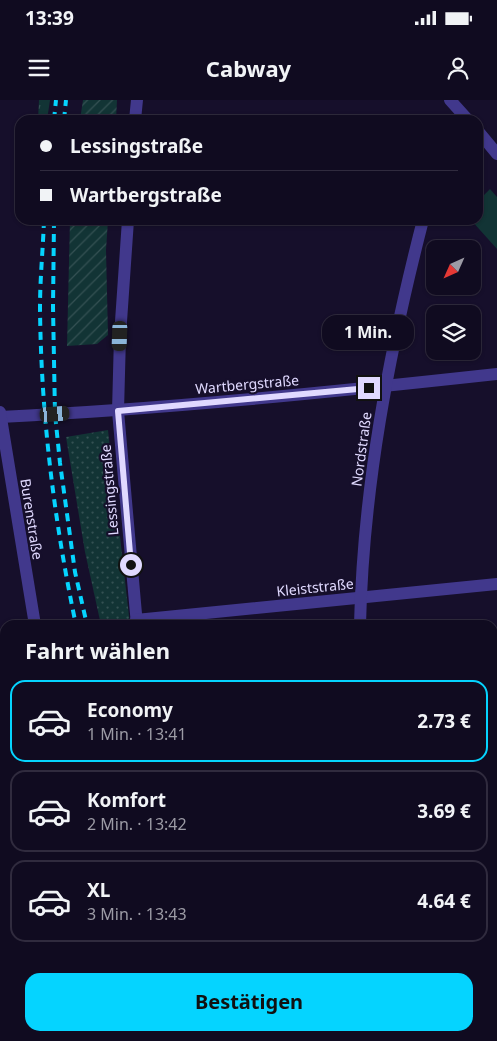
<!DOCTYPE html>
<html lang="de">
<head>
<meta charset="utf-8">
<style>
	:root { --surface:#100b20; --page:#1e192d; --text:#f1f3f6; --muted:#9c9ba5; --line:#302b3e; --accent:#05d4ff }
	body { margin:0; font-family:"Noto Sans",sans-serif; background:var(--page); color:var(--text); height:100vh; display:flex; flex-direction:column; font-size:19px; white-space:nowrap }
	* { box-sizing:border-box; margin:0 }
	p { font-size:16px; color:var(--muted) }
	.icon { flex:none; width:28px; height:28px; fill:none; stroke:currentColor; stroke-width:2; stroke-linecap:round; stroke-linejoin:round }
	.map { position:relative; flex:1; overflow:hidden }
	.drawer { position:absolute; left:0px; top:520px; width:498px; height:421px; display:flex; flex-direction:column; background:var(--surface); border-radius:15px 15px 0 0; box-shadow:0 1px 4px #0004,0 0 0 1px var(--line) }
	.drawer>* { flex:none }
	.top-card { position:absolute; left:15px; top:15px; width:468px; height:110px; border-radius:15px; box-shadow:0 1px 4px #0004,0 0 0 1px var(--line); display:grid; align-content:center; height:110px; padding:0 25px; background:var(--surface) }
	.needle { width:32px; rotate:225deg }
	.controls { position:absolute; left:426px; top:140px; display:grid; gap:10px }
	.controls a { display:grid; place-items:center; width:55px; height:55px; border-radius:10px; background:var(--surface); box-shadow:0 1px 4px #0004,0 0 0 1px var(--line); font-size:25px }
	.end { position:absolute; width:22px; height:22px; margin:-11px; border:6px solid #e0d9ff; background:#111; box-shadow:0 0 0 2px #111 }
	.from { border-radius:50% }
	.bubble { position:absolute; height:35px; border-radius:15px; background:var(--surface); box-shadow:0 1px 4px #0004,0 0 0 1px var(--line); font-size:16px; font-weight:700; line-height:35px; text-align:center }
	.car { position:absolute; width:15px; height:30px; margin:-15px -8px; border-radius:6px; box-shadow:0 0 4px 1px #0007; background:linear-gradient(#222 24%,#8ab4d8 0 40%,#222 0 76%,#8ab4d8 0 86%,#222 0) }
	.top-card b { display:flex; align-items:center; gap:18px; height:48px; font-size:19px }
	.top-card b+b { border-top:1px solid var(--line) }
	.top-card i { width:12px; height:12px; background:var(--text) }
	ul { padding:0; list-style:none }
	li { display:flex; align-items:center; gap:15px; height:82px; margin:0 10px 8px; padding:0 15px; border:2px solid var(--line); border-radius:15px }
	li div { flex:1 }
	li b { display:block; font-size:19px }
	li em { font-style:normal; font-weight:700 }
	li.selected { border-color:var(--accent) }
	li>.icon { width:45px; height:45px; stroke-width:1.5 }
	h2 { padding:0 25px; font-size:22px; line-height:60px }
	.button { display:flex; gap:10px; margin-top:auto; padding:10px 25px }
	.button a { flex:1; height:58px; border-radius:15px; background:var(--accent); color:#111; font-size:20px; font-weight:700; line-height:58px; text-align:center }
	.status { display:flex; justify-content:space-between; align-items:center; height:35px; padding:0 25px; background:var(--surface); direction:ltr }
	.status svg { height:14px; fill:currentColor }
	header { display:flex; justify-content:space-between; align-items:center; height:65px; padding:0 25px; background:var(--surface); font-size:22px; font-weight:700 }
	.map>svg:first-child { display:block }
	.grass { fill:url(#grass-tufts) }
	.park { fill:url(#park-dots) }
	.garden { fill:url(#garden-furrows) }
	.pitch { fill:#123435 }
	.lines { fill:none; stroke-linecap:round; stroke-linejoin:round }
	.minor { stroke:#41388c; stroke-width:12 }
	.tertiary { stroke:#41388c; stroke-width:12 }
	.rail { stroke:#05d4ff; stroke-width:4; stroke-dasharray:8 6; stroke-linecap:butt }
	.route { stroke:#e0d9ff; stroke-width:6 }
	.labels { text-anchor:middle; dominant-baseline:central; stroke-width:4.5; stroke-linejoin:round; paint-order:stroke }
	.street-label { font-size:14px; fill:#e0d9ff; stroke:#160f2b }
</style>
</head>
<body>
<div class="status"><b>13:39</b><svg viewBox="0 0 49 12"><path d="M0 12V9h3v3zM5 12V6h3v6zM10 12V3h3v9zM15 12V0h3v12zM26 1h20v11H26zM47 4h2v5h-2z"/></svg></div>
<header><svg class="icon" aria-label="menu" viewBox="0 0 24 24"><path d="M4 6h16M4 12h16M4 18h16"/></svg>Cabway<svg class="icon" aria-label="person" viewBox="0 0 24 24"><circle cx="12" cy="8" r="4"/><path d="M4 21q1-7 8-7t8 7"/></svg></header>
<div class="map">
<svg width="497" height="941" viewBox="0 0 497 941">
	<defs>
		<pattern id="grass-tufts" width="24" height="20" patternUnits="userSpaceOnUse" patternTransform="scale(1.25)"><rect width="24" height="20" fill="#123435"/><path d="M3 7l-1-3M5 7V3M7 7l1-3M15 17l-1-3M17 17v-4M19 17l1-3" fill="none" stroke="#345153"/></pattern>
		<pattern id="park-dots" width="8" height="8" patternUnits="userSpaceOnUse" patternTransform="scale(1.25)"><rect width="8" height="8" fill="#123435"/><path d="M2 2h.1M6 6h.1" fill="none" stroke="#345153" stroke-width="1.8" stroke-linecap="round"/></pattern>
		<pattern id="garden-furrows" width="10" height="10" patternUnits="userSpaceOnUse" patternTransform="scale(1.25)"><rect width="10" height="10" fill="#123435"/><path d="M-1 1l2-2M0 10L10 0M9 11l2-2" fill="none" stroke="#345153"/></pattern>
	</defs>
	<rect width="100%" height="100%" fill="#160f2b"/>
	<path class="grass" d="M39,0H50L47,20H38Z"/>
	<g class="park">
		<path d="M108,330L130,525H101L85,452L66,337Z"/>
		<path d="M273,936H297V941H276Z"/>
	</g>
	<g class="garden">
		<path d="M83,0H117L116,20H80Z"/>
		<path d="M70,120H108L106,150L108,235L97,244L67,246Z"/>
	</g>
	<path class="pitch" d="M490,89L497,97V149L471,120H478V101Z"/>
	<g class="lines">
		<g class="minor">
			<path d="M450,0L468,20"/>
			<path d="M135,20L137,0"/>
			<path d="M478,31L497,54"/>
			<path d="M128,120L120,236L118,311L137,525"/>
			<path d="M0,317C166,309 332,292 497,274"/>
			<path d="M136,520L497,484"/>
			<path d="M360,525C363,388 389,252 423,120"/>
			<path d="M0,622L5,618"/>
			<path d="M492,879L497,876"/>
			<path d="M381,936L384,941"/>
			<path d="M77,941L86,936"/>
			<path d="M416,941L422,936"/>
		</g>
		<g class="tertiary">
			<path d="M0,312L35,525"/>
			<path d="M186,936L189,941"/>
		</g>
		<g class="rail">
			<path d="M54,20L56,0"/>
			<path d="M64,20L66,0"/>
			<path d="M44,120C43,149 40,178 40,208C41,314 54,421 76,525"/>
			<path d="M54,120L53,207L55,314L60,363L75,472L87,525"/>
			<path d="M242,936L246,941"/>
			<path d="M258,936L261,941"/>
		</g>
	</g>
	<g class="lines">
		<path class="route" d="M131,465L118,311L369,288"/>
	</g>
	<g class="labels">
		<g class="street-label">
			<text transform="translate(247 284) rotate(-5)">Wartbergstraße</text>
			<text transform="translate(361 349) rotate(-82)">Nordstraße</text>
			<text transform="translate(109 390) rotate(-95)">Lessingstraße</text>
			<text transform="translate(32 419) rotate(81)">Burenstraße</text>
			<text transform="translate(315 487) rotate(-6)">Kleiststraße</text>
		</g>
	</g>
</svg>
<div class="controls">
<a><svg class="needle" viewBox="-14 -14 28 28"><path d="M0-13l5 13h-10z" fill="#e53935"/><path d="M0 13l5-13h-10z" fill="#9c9ba5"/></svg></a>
<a><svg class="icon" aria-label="layers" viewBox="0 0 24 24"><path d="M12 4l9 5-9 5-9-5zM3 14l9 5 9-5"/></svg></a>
</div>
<i class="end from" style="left:131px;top:465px"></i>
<i class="end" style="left:369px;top:288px"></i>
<div class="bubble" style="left:322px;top:215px;width:92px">1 Min.</div>
<i class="car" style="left:120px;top:236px;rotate:182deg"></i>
<i class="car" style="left:55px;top:314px;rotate:86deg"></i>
<div class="top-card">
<b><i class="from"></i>Lessingstraße</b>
<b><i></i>Wartbergstraße</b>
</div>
<section class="drawer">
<h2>Fahrt wählen</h2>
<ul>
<li class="selected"><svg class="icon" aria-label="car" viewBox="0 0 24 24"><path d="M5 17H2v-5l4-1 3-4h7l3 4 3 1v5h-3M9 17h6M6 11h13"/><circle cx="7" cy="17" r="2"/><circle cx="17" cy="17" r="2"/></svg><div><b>Economy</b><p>1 Min. · 13:41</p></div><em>2.73 €</em></li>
<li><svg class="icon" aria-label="car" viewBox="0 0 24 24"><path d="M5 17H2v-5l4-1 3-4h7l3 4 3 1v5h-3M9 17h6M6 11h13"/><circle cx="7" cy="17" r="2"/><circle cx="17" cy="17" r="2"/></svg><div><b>Komfort</b><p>2 Min. · 13:42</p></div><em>3.69 €</em></li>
<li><svg class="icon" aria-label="car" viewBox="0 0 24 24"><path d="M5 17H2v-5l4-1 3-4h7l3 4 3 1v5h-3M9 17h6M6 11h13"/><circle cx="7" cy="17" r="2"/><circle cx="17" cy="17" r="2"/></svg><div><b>XL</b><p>3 Min. · 13:43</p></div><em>4.64 €</em></li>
</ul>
<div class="button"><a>Bestätigen</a></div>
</section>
</div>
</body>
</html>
